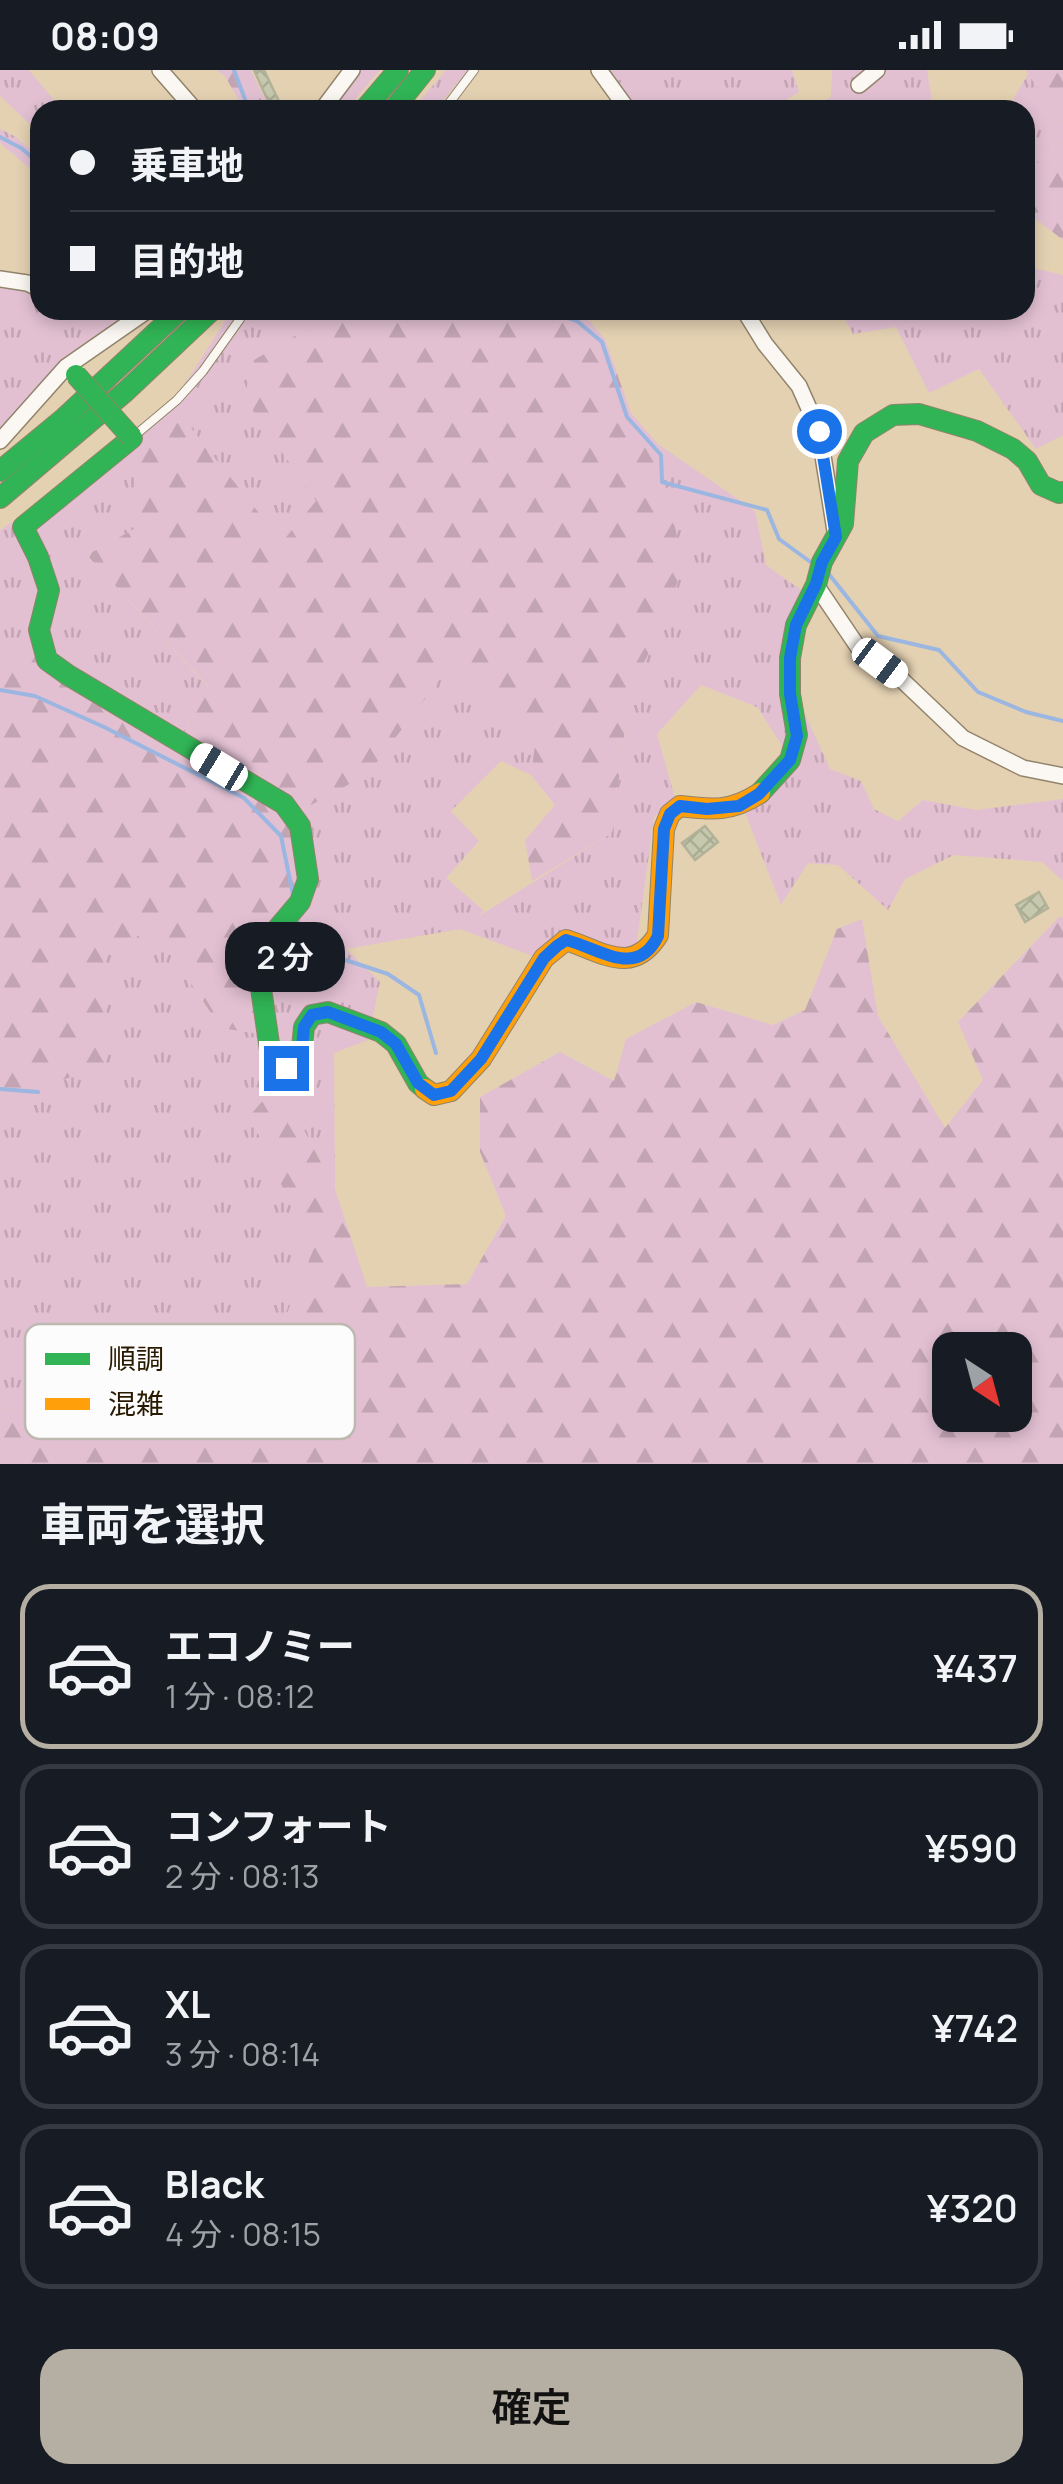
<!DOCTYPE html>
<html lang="ja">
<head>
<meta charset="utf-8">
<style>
	:root { --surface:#171b24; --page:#242831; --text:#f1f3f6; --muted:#9ea1a6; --line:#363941; --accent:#b4aea3 }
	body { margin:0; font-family:Manrope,"Noto Sans JP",sans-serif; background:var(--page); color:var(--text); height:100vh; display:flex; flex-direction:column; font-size:38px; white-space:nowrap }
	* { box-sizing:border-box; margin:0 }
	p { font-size:32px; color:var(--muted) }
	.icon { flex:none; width:55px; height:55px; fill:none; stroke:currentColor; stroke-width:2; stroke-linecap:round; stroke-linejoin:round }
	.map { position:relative; height:1394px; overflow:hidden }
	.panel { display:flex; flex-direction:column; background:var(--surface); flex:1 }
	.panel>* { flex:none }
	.top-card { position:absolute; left:30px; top:30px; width:1005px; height:220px; border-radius:30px; box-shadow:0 5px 15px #0003; display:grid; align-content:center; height:220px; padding:0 40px; background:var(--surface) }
	.needle { width:65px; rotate:144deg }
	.controls { position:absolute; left:932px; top:1262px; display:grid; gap:20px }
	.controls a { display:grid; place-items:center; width:100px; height:100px; border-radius:20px; background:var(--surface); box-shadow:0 5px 15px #0003; font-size:50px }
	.end { position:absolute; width:45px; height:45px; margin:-22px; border:12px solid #1a73e8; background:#fff; box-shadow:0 0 0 5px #fff }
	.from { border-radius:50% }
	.bubble { position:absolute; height:70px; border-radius:30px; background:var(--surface); box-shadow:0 5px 15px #0003; font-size:32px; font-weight:600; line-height:70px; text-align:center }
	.car { position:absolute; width:30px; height:60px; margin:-30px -15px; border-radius:12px; box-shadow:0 0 8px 2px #0007; background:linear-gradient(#fff 24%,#345 0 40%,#fff 0 76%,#345 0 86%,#fff 0) }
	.top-card b { display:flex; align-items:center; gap:35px; height:95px; font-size:38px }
	.top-card b+b { border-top:2px solid var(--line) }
	.top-card i { width:25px; height:25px; background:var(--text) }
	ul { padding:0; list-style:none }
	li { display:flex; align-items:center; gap:30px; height:165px; margin:0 20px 15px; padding:0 20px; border:5px solid var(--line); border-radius:30px }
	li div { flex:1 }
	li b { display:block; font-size:38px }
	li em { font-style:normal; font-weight:600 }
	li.selected { border-color:var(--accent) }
	li>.icon { width:90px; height:90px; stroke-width:1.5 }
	h2 { padding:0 40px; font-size:45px; line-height:120px }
	.button { display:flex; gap:20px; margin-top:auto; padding:20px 40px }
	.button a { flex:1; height:115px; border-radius:30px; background:var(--accent); color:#111; font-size:40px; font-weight:600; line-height:115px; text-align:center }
	.status { display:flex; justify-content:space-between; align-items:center; height:70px; padding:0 50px; background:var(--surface); direction:ltr }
	.status svg { height:28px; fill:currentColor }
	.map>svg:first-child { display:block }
	.grass { fill:url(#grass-tufts) }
	.forest { fill:url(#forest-firs); fill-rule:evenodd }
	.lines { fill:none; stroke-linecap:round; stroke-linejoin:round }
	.stream { stroke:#9bb6e0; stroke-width:4 }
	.building { fill:url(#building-cross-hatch); stroke:#b1b298; stroke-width:2.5 }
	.lane-casing { stroke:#92846b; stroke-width:10 }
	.street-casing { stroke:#92846b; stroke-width:18 }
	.fast-casing { stroke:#92846b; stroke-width:22 }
	.slow-casing { stroke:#92846b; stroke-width:22 }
	.lane { stroke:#fbf8f3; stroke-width:8 }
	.street { stroke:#fbf8f3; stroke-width:15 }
	.fast { stroke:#30b455; stroke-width:20 }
	.slow { stroke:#ff9f0a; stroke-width:20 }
	.fast-bridge-casing { stroke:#92846b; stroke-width:22; stroke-linecap:butt }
	.fast-bridge { stroke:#30b455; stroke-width:20 }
	.route { stroke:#1a73e8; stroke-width:12 }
	.key { fill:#fcfcfc; stroke:#bdb8b0; stroke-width:2.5 }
	.key-label { font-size:28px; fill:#291900 }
</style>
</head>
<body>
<div class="status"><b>08:09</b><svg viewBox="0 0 49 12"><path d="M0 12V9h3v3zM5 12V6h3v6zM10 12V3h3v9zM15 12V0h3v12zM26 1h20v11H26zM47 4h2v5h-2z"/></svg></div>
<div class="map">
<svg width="1063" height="1394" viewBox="0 0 1063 1394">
	<defs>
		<pattern id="grass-tufts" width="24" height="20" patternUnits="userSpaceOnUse" patternTransform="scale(2.5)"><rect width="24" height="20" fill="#e2c0d2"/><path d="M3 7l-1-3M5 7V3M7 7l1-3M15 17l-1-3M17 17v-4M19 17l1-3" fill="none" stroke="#c2a4b2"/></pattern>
		<pattern id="forest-firs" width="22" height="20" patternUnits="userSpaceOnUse" patternTransform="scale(2.5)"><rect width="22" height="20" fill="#e2c0d2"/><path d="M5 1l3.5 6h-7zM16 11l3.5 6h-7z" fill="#c2a4b2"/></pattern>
		<pattern id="building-cross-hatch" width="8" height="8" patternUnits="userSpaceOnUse" patternTransform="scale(2.5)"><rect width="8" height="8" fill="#c7c9ae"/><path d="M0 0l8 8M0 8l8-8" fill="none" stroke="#abac94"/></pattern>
	</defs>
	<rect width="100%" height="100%" fill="#e4d1b2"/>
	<g class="grass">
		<path d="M0,0H29L62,40H40V64L0,26Z"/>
		<path d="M446,0H468L435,40H412Z"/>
		<path d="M604,0H792L799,22L770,40H628Z"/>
		<path d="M832,0H927L932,31L920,40H807L831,27Z"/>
		<path d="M1026,0H1031L1028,4L1063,52V73L1025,101V40H1007L1028,4Z"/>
		<path d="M0,59L16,67L40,88V107L0,73Z"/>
		<path d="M1025,196L1063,205V365L1036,379L979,299L929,323L896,257L853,264L840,240H1025Z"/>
		<path d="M0,215L40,220V240H138L62,295L0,358Z"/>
		<path d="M232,240H240L251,246L268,240H306V260L254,290L244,328L317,431L281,473L172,334Z"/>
		<path d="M136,372V458L87,485L208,617L181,669L0,583V460Z"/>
		<path d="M658,374L755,441L766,495L801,520L799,631L830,699L861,711L874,739L898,751L923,730L976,740L1063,729V811L1042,792L954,785L905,809L888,840L838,795L808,793L781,835L745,743L796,697L757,637L701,615L657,664L675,728L654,747L634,893L570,864L538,888L460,859L346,879L380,912L368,970L334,983L335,1119L279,1013L250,1045L312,1183L267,1292L154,1355L0,1338V1019L38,1022L104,875L156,861L221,958L254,875L300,819L289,747L368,704L449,596L537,660L531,705L501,691L451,741L479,771L446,808L484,841L476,848L612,763L630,620L662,557L672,438L660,412Z"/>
	</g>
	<g class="forest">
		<path d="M216,0H251L270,40H244L225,6Z"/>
		<path d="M359,0H380L346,40H329Z"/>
		<path d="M1031,0H1063V52L1028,4Z"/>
		<path d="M1063,73V170L1025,141V101Z"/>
		<path d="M306,240H580L605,269L631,343L658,374L660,412L672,438L682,498L662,557L630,620L612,763L532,811L525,770L555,735L531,705L537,660L449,597L368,704L289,747L300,819L254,875L259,964L221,958L156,861L104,875V991L38,1022L0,1019V583L39,585L182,668L208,616L87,485L136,458V372L172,334L282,472L316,431L244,328L254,290L305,260Z"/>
		<path d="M1059,847H1063V1394H0V1338L154,1355L267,1292L312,1183L250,1045L279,1013L335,1119L367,1217L467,1214L506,1146L480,1082V1027L560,982L614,1011L626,969L696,932L773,955L805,940L837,859L862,849L878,946L945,1058L983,1010L958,952ZM1015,1280V1345H950V1280Z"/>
	</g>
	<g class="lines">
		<g class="stream">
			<path d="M234,0L249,40"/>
			<path d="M0,67L21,78L40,94"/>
			<path d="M40,110L32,123L40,141"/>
			<path d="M546,240L577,251L602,272L627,347L661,385L662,412L767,440L779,469L816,496"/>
			<path d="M828,503L878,566L939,580L978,622L1026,642L1063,651"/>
			<path d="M0,620L35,626L104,657L244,728L281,766L293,825"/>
			<path d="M297,847L301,869L315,880L388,904L419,925L436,983"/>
			<path d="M0,1019L38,1022"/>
		</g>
	</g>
	<g class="building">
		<path d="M254,0H264L283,40H272Z"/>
		<path d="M705,756L718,772L695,790L682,773Z"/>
		<path d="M1039,822L1048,838L1025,852L1016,835Z"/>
	</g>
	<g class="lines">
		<defs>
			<g id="lane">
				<path d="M444,40L474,0"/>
				<path d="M133,367L177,330L203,301L240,249"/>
			</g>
			<g id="street">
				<path d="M160,0L195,40"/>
				<path d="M599,0L628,40"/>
				<path d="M859,15L877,0"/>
				<path d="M322,40L352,0"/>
				<path d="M0,209L27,213L40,219"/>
				<path d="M744,240L765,274L799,316L819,361L836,467"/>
				<path d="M0,371L66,297L148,240"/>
				<path d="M816,515L858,577L901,609L963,668L1023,698L1063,706"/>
			</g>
			<g id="fast">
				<path d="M364,40L398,0"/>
				<path d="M393,40L425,0"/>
				<path d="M132,368L23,457L38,487L49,520L39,560L47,590L68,605L284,734L300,756L308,809L300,832L267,871L258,898L271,987L286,998L301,987L304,957L312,945L328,942L381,962L396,974L418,1013L425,1019"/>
				<path d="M0,401L63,349L180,240"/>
				<path d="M0,428L126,321L212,240"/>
				<path d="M760,723L790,690L797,665L790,624V588L796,555L816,515L822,492L843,454L848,391L864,363L893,345L919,344L977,361L1013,379L1027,391L1041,415L1059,423L1063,422"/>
			</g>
			<path id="slow" d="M425,1019L434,1025L451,1021L481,989L544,888L566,870C603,882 632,906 658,865L664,759L670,744L680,736C713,740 731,742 760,723"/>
		</defs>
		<use href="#lane" class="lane-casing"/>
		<use href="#street" class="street-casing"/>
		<use href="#fast" class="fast-casing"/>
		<use href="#slow" class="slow-casing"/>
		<use href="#lane" class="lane"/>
		<use href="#street" class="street"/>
		<use href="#fast" class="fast"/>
		<use href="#slow" class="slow"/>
		<defs>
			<path id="fast-bridge" d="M76,305L132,368"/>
		</defs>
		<use href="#fast-bridge" class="fast-bridge-casing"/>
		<use href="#fast-bridge" class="fast-bridge"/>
	</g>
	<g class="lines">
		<path class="route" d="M286,998L301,987L304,957L312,945L328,942L381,962L396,974L418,1013L434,1025L451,1021L481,989L544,888L557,876L566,870C601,879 637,909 658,866L664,759L670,744L680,736L707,739L739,736L759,724L790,690L797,666L790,624V588L796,555L816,514L822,492L836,467L819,361"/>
	</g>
	<rect x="25" y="1254" width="330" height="115" rx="15" class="key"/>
	<rect x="45" y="1283" width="45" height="12" fill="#30b455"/>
	<rect x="45" y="1328" width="45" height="12" fill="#ff9f0a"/>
	<g class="key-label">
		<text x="108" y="1299">順調</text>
		<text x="108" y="1344">混雑</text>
	</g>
</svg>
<div class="controls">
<a><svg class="needle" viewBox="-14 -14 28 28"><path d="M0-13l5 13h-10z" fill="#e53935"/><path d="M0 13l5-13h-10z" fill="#9ea1a6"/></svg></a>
</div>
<i class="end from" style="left:819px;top:361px"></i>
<i class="end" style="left:286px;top:998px"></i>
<div class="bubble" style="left:225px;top:852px;width:120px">2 分</div>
<i class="car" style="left:880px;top:593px;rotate:127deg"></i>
<i class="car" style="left:219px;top:697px;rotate:301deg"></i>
<div class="top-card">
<b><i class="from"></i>乗車地</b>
<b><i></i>目的地</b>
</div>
</div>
<section class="panel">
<h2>車両を選択</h2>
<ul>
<li class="selected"><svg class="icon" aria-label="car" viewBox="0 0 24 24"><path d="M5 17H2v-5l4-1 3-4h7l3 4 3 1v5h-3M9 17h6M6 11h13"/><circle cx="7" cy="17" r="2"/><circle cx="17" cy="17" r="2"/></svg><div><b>エコノミー</b><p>1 分 · 08:12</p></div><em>¥437</em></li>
<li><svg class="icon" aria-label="car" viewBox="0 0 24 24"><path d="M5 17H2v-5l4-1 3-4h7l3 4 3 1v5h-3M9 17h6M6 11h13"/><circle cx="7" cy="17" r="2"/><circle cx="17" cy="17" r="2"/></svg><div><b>コンフォート</b><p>2 分 · 08:13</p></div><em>¥590</em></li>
<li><svg class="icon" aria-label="car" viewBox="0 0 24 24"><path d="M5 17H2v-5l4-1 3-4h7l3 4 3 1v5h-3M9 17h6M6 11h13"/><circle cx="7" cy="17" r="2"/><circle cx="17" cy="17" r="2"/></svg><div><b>XL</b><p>3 分 · 08:14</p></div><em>¥742</em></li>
<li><svg class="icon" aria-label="car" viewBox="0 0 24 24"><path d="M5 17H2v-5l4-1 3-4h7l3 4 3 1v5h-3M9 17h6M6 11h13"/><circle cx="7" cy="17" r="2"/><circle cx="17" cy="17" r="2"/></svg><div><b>Black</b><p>4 分 · 08:15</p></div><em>¥320</em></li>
</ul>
<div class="button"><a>確定</a></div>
</section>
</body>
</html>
